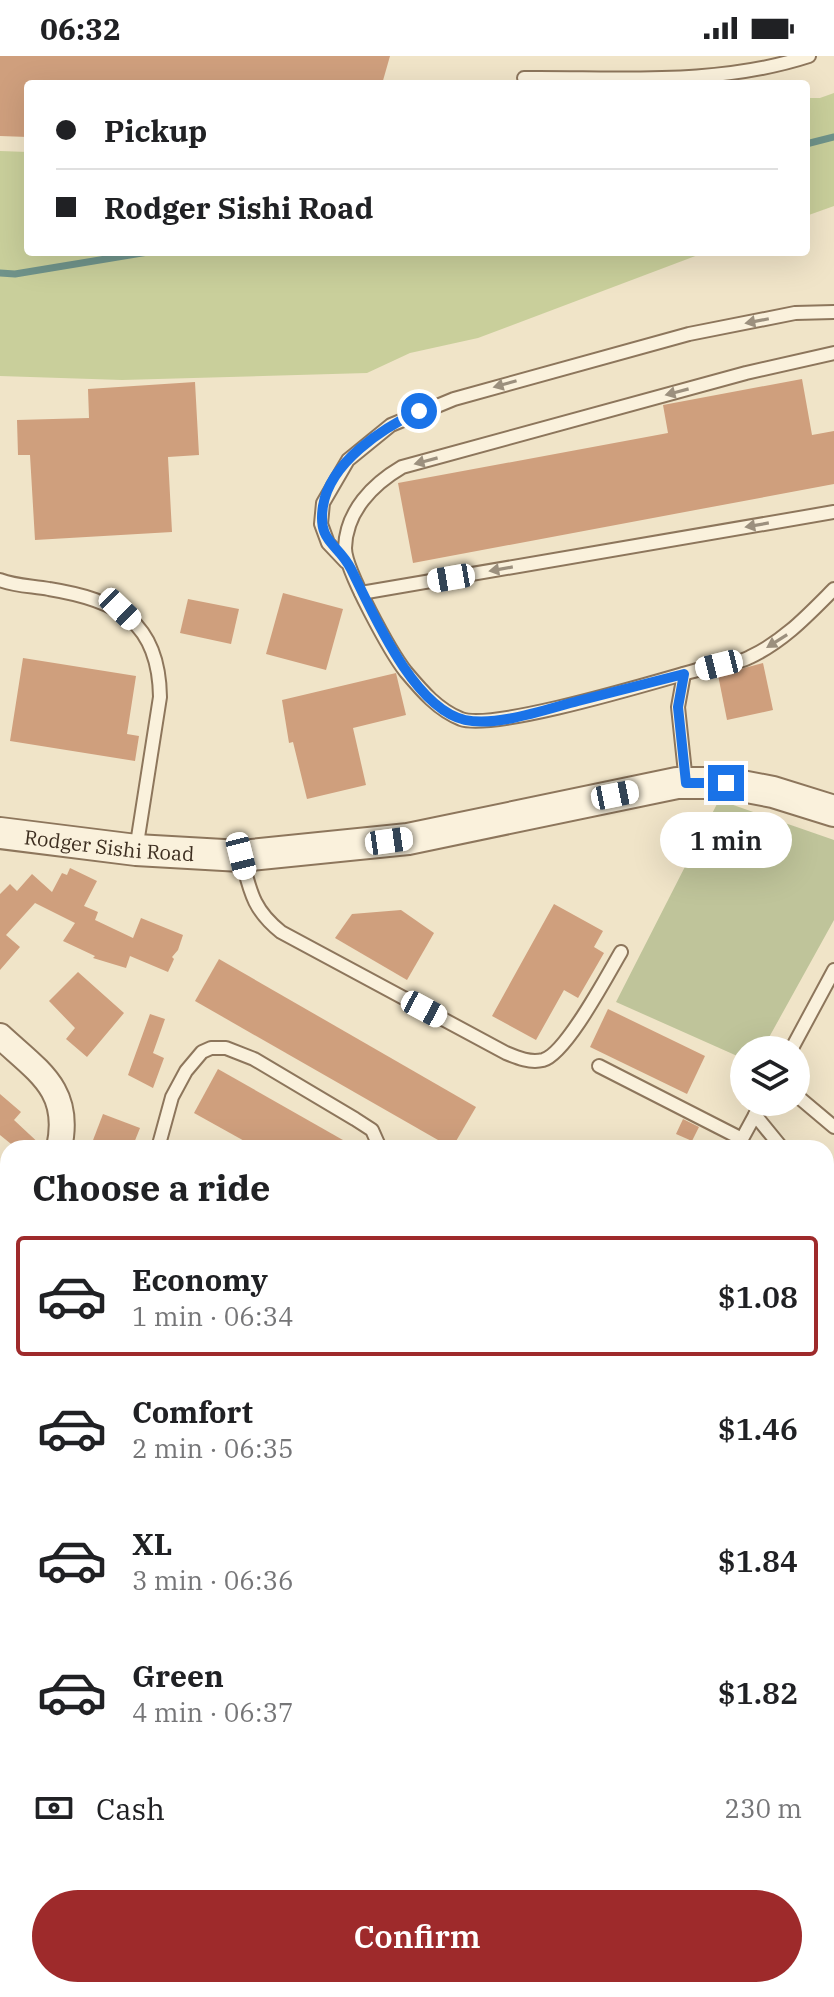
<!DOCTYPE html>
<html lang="en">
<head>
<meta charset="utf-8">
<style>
	:root { --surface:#fff; --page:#f6f6f6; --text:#202124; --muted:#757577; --line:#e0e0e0; --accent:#9e2a2b }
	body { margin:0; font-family:"IBM Plex Serif",serif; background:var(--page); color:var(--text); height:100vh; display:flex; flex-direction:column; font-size:30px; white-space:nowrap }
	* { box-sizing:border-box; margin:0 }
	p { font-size:26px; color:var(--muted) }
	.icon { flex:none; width:44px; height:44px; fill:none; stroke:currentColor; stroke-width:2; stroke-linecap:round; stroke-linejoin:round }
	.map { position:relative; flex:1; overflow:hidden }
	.drawer { position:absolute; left:0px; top:1084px; width:834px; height:858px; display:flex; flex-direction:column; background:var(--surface); border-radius:24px 24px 0 0; box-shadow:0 8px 32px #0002 }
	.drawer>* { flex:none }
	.banner { position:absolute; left:24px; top:24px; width:786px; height:176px; border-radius:8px; box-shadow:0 8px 32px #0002; display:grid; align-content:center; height:176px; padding:0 32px; background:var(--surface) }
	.fabs { position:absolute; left:730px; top:980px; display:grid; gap:16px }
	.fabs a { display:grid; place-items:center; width:80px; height:80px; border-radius:50%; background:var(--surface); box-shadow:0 8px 32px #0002; font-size:40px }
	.end { position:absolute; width:36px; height:36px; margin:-18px; border:10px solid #1a73e8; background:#fff; box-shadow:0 0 0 4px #fff }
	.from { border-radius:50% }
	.bubble { position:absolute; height:56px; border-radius:28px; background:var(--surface); box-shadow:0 8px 32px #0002; font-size:26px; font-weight:600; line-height:56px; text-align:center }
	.car { position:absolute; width:24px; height:48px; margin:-24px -12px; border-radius:10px; box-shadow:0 0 6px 2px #0007; background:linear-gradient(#fff 24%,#345 0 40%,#fff 0 76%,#345 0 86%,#fff 0) }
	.banner b { display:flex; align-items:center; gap:28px; height:76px; font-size:30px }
	.banner b+b { border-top:2px solid var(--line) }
	.banner i { width:20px; height:20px; background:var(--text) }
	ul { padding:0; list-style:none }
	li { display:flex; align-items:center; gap:24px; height:120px; margin:0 16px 12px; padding:0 16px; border:4px solid transparent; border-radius:8px }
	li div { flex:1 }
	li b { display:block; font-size:30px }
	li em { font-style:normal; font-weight:600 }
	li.current { border-color:var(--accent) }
	li>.icon { width:72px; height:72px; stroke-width:1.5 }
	h2 { padding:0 32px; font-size:36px; line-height:96px }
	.pay { display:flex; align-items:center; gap:20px; height:88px; padding:0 32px; font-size:30px }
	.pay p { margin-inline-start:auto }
	.button { display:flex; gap:16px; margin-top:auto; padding:16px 32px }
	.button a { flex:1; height:92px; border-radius:48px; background:var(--accent); color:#fff; font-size:32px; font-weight:600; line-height:92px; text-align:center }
	.status { display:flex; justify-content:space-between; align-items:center; height:56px; padding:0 40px; background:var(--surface); direction:ltr }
	.status svg { height:22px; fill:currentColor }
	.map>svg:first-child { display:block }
	.green { fill:#c9cf9b }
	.cemetery { fill:#bfc49a }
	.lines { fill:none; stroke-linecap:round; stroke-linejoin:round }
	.stream { stroke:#6f938a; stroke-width:7 }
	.river { stroke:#a9c4bc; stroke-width:40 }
	.building { fill:#cf9f7d }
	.service-casing { stroke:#8d765c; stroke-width:16 }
	.minor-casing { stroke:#8d765c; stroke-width:28 }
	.tertiary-casing { stroke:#8d765c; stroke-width:34 }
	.service { stroke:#faf1dc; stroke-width:12 }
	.minor { stroke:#faf1dc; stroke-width:24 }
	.tertiary { stroke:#faf1dc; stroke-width:30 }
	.oneway { fill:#9c907e }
	.route { stroke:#1a73e8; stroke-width:10 }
	.labels { text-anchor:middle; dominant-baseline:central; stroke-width:6; stroke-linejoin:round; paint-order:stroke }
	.street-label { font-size:20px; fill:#3d2e20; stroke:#f7eed8 }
</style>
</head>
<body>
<div class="status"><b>06:32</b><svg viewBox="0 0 49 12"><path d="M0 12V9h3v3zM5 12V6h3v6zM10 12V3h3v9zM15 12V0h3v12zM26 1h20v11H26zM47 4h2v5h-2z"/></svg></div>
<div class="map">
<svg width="834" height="1941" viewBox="0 0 834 1941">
	<rect width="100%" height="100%" fill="#f0e4c8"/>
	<g class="green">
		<path d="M834,37V150L806,160V42H820Z"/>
		<path d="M0,95L28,96V196H706L478,282L410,297L367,317L122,324L0,320Z"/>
	</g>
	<path class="cemetery" d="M719,744L834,784V864L762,994H744V1003L616,946Z"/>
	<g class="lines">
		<g class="stream">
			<path d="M806,88L834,81"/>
			<path d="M0,217L15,218L148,196"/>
		</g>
		<g class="river">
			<path d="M0,1319L8,1322"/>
			<path d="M826,1878L834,1879"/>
		</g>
	</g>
	<g class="building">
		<path d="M0,0H390L382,28H28V81L0,80Z"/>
		<path d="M802,323L812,379L834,375V428L413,507L398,427L668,377L663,349Z"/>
		<path d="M195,326L199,399L168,401L172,476L35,484L30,399H18L17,364L89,362L88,333Z"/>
		<path d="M283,537L343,553L326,614L266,598Z"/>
		<path d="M188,543L239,553L231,588L180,577Z"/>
		<path d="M23,602L136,620L127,678L139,680L135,705L10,685Z"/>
		<path d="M763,607L773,654L727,664L718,619Z"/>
		<path d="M396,617L406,659L353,672L366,729L307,743L293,686L289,687L282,644Z"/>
		<path d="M70,812L97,825L84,850L98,856L95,864L133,882L141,862L183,879L178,894L172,901L174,903L168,916L130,900L126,912L93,902L95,900L63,885L75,867L35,847L6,879L20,891L0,914V838L10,828L17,835L32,818L52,836L62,817L67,819Z"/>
		<path d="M554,848L603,875L594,891L604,897L578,942L564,934L536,984L492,960Z"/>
		<path d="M401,854L434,877L407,924L335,882L352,858Z"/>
		<path d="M219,903L476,1051L452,1092L195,945Z"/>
		<path d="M78,916L124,957L87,1001L66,983L75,972L49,945Z"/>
		<path d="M608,953L705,1000L687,1038L590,991Z"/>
		<path d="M150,958L165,963L153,997L164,1002L153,1032L128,1019Z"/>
		<path d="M218,1013L357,1092H257L194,1057Z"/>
		<path d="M0,1038L21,1056L14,1064L44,1092H16L0,1079Z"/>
		<path d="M103,1058L140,1072L132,1092H90Z"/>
		<path d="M683,1063L699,1071L692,1085L676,1078Z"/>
	</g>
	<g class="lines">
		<defs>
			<g id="service">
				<path d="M524,22C619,21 717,30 809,0"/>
				<path d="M834,297L746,317L402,411C373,428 346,455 345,492C345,514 391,597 406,616C422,635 438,654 461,663C494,675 654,626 697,614C714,610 735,609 750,601C784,585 808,559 834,533"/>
				<path d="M346,506L328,487L321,468L323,447L348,404L391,369L454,343L689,278L795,257L834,256"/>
				<path d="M0,524C15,530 33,530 49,533C117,544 159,565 160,641L136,794"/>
				<path d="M361,537L834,456"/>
				<path d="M684,618L678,651L686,726"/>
				<path d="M241,800C250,834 252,853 281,876L506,997C518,1002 530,1007 543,1004C566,998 608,918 621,896"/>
				<path d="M791,994L834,914"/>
				<path d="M599,1010L742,1083"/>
				<path d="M796,1039L834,1071"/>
				<path d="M755,1059L782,1092"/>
				<path d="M158,1092L172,1041L186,1015L202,996L211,992H226L254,1003L355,1063L372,1074L380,1092"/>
				<path d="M737,1092L762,1046"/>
				<path d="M826,1125L834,1129"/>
				<path d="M826,1420L834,1424"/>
				<path d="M826,1522L834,1509"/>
			</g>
			<g id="minor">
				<path d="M0,980C39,1016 72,1034 59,1092"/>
				<path d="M0,1197L8,1194"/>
				<path d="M0,1622L8,1625"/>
				<path d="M367,1934L373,1941"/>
			</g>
			<g id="tertiary">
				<path id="s1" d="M0,777L136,794L241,800L408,783L677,727H726L773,736L834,755"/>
			</g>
		</defs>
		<use href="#service" class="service-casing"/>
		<use href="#minor" class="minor-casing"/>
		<use href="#tertiary" class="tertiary-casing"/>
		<use href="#service" class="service"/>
		<use href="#minor" class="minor"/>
		<use href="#tertiary" class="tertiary"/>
	</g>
	<defs><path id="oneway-solid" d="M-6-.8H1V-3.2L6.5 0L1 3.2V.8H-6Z" transform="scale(2)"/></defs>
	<g class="oneway">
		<use href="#oneway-solid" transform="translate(757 265) rotate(169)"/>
		<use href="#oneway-solid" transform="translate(505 328) rotate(164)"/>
		<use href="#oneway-solid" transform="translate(677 336) rotate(165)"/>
		<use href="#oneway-solid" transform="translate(426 405) rotate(165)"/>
		<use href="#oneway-solid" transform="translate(757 469) rotate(170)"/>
		<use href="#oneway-solid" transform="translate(501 513) rotate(170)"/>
		<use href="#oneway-solid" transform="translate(777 585) rotate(148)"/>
	</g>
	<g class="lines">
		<path class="route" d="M419,355C383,372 330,406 323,450C317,487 338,487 351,513C373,557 413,652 465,664C497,671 547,653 578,645C614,636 649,627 684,618L678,651L686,727H726"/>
	</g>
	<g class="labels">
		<g class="street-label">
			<text stroke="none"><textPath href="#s1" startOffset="110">Rodger Sishi Road</textPath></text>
		</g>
	</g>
</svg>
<div class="fabs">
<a><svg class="icon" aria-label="layers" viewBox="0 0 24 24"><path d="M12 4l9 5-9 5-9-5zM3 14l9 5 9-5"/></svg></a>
</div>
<i class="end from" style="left:419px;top:355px"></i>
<i class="end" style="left:726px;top:727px"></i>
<div class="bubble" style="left:660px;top:756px;width:132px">1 min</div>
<i class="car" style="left:451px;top:522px;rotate:260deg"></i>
<i class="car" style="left:120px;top:553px;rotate:134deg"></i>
<i class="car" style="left:719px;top:609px;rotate:256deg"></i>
<i class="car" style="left:615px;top:739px;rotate:79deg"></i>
<i class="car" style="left:389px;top:785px;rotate:82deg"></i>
<i class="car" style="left:241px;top:800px;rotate:166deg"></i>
<i class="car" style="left:424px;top:953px;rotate:118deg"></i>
<div class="banner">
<b><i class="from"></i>Pickup</b>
<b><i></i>Rodger Sishi Road</b>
</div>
<section class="drawer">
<h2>Choose a ride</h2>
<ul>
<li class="current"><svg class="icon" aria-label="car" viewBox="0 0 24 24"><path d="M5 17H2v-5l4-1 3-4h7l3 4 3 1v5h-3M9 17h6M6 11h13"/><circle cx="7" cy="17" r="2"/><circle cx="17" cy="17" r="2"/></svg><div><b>Economy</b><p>1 min · 06:34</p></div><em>$1.08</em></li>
<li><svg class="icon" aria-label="car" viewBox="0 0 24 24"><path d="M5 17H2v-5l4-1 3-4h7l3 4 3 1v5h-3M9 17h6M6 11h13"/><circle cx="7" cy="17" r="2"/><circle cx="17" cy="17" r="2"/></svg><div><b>Comfort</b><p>2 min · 06:35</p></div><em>$1.46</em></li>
<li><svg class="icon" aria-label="car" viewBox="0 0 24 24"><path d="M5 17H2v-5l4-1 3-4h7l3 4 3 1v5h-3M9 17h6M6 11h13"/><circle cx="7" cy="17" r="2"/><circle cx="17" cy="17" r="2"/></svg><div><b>XL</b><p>3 min · 06:36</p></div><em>$1.84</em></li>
<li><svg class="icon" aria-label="car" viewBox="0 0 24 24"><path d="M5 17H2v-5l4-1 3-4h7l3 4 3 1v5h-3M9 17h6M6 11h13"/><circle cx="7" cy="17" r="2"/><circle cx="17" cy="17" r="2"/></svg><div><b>Green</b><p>4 min · 06:37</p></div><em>$1.82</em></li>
</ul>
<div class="pay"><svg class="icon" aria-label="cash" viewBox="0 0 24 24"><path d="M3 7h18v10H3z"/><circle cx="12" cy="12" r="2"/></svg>Cash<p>230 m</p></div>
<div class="button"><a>Confirm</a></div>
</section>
</div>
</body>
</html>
